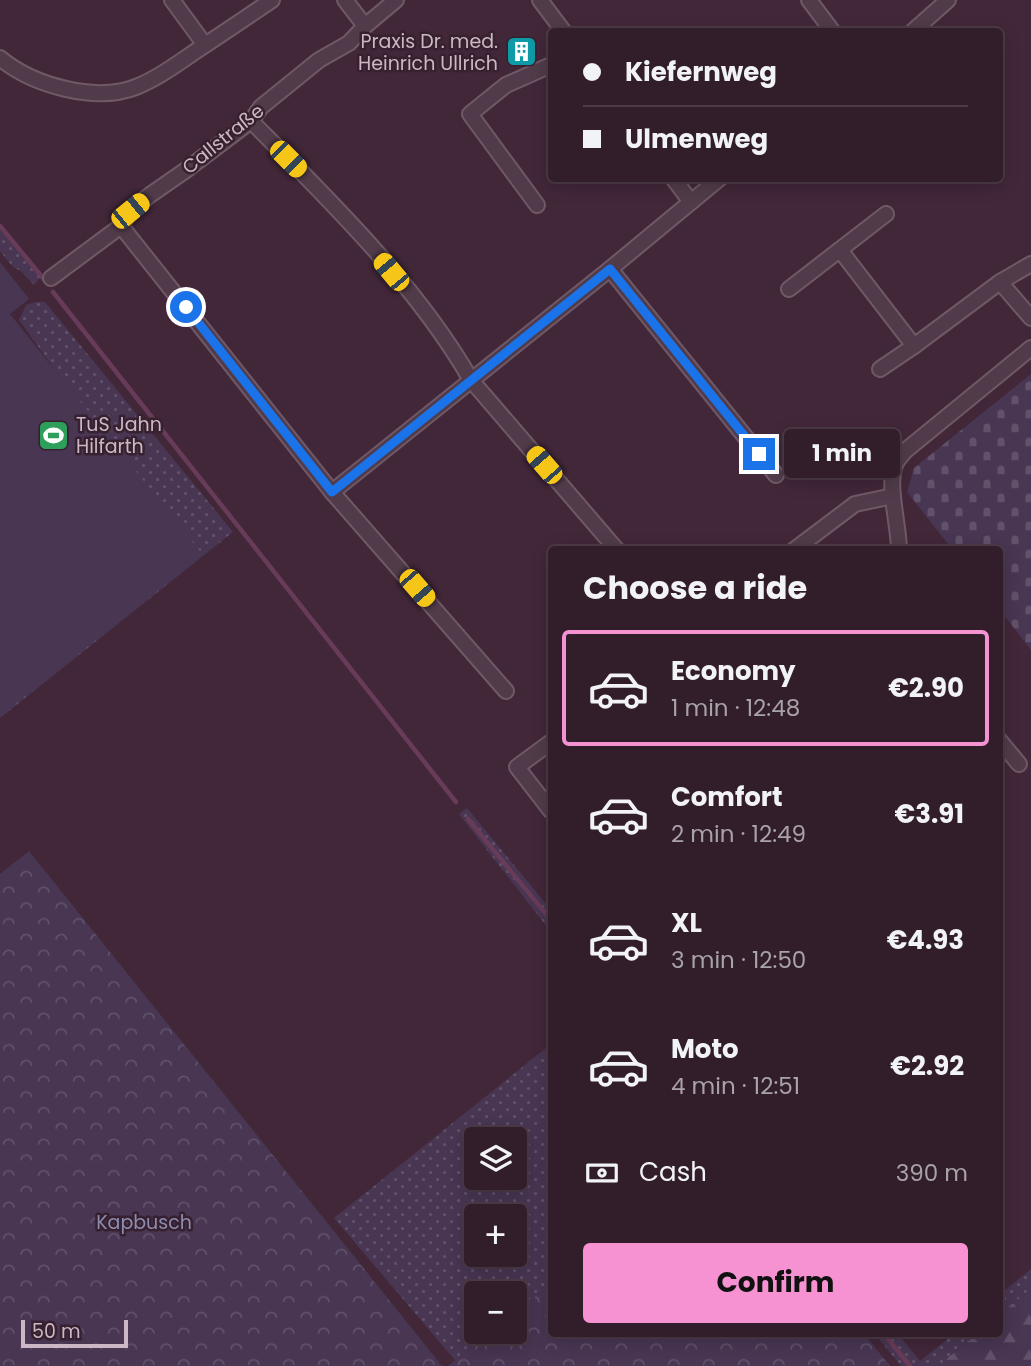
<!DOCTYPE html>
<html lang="en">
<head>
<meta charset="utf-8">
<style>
	:root { --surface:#321d2b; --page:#3a2633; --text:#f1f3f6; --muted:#a8a2a9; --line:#4d3b47; --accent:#f692d1 }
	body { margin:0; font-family:Poppins,sans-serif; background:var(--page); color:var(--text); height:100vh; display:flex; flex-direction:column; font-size:26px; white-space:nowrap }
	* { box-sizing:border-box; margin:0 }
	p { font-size:23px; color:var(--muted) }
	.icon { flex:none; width:38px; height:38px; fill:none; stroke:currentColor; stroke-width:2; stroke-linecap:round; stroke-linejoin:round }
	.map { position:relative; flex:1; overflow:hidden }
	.details { position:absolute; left:548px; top:546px; width:455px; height:791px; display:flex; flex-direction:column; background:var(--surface); border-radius:7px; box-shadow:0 4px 18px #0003,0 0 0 2px var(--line) }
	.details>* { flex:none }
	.guide { position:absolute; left:548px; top:28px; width:455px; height:154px; border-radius:7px; box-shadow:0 4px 18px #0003,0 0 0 2px var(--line); display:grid; align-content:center; height:154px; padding:0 35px; background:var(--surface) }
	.fabs { position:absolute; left:464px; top:1127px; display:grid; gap:14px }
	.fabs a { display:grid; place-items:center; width:63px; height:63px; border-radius:7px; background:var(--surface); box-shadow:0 4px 18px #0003,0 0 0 2px var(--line); font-size:35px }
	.scale { position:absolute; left:21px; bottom:18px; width:107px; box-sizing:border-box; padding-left:7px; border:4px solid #cbb8c4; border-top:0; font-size:19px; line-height:24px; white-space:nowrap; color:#cbb8c4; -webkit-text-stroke:5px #37202f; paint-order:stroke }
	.end { position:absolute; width:32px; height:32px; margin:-16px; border:9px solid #1a73e8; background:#fff; box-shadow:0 0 0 4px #fff }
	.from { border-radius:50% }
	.bubble { position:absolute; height:49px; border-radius:7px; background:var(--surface); box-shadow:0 4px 18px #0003,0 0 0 2px var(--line); font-size:23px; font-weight:700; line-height:49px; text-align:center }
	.car { position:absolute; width:21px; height:42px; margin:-21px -10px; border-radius:9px; box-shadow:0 0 5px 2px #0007; background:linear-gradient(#f5c518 24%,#345 0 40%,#f5c518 0 76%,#345 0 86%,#f5c518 0) }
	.guide b { display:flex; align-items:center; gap:24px; height:66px; font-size:26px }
	.guide b+b { border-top:2px solid var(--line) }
	.guide i { width:18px; height:18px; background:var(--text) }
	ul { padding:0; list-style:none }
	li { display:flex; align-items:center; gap:21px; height:116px; margin:0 14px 10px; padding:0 21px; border:4px solid transparent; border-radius:7px }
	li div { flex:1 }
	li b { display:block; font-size:26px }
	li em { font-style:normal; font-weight:700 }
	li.selected { border-color:var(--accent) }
	li>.icon { width:63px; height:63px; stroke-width:1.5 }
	h2 { padding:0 35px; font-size:32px; line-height:84px }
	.pay { display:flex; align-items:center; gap:18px; height:77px; padding:0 35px; font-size:26px }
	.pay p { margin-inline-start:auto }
	.primary-button { display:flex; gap:14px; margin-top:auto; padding:14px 35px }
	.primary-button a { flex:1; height:80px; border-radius:7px; background:var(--accent); color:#111; font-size:28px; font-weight:700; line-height:80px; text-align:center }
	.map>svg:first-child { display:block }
	.grass { fill:url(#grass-dots); fill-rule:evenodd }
	.forest { fill:url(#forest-firs) }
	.cemetery { fill:url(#cemetery-stones) }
	.park { fill:url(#park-crowns) }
	.pitch { fill:#483653 }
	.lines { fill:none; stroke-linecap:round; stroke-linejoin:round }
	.stream { stroke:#683b58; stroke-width:4.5 }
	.minor-casing { stroke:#6f5967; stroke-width:18 }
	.minor { stroke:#513b4a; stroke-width:14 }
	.route { stroke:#1a73e8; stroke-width:9 }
	.labels { text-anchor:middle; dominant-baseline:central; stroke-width:5; stroke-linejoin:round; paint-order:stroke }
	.poi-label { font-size:19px; fill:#cbb8c4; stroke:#37202f; text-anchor:end }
	.street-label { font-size:19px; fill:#cbb8c4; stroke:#37202f }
	.park-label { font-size:19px; fill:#8d8db0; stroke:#37202f }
</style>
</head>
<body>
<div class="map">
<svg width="1031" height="1366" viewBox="0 0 1031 1366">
	<defs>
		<pattern id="grass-dots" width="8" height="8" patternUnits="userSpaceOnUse" patternTransform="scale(1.75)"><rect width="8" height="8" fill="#483653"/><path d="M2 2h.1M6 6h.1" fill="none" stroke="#61516a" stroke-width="1.8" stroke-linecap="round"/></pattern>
		<pattern id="forest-firs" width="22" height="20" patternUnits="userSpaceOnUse" patternTransform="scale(1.75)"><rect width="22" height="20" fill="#483653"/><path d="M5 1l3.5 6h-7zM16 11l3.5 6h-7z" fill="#61516a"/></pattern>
		<pattern id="cemetery-stones" width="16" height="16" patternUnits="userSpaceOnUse" patternTransform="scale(1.75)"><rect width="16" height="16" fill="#483653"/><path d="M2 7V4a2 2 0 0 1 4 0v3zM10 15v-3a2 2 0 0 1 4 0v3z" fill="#61516a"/></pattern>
		<pattern id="park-crowns" width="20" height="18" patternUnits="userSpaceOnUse" patternTransform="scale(1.75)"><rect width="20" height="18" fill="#483653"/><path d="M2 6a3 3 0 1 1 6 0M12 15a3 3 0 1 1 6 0" fill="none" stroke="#61516a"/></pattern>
	</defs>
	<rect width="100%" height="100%" fill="#422739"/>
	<g class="grass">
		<path d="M0,224L43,275L34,285L21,271L13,267L0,251Z"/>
		<path d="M36,302H45L233,532L0,718V672L67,387L19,320L26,305Z"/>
		<path d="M467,808L551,910V932L459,814Z"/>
		<path d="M551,1044V1315L460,1366L334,1218ZM476,1139H514V1178H476ZM476,1216H514V1255H476ZM476,1293H514V1332H476Z"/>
		<path d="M1031,1269V1289L999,1315V1295Z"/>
		<path d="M875,1334H898L920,1361L954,1334H977L938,1366H901Z"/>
	</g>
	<path class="forest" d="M1031,1289V1366H938L977,1334H999V1315Z"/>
	<path class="cemetery" d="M1031,374V650L999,609V550L952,549L907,492L914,468Z"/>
	<g class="park">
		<path d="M29,851L442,1366H0V874Z"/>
		<path d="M551,1284V1334H864L890,1366H448L491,1332H514L515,1313Z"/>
	</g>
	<path class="pitch" d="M0,262L29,299L10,314L203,555L0,716Z"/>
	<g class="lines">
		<g class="stream">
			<path d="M0,226L43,278"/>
			<path d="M53,292L456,802"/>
			<path d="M468,819L551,920"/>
			<path d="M884,1334L910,1366"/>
		</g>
		<defs>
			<g id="minor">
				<path d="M172,0L205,45"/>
				<path d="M345,0L365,26"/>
				<path d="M540,0L564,32"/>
				<path d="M809,0L833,32"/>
				<path d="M912,32L948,0"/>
				<path d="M0,58C32,85 95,103 136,87C158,78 177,64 196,51C222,34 247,17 272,0"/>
				<path d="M251,121C328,199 416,284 471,380L617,550"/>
				<path d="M673,178L691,202"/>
				<path d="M537,205L470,114L506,85L551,65"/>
				<path d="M121,226L332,492L506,691"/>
				<path d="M840,250L914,346"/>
				<path d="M610,269L776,475"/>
				<path d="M51,278L121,226L130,211L150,195L186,170L251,121L261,107L319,60L349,43L365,26L396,0"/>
				<path d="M1000,282L1031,264"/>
				<path d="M789,289L886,214"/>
				<path d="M880,369L914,346L1000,282L1031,318"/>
				<path d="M332,492L610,269L720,178"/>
				<path d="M794,550L855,504L893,496"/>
				<path d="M899,550C899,526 887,485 895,465C897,460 902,455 905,451L1031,348"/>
				<path d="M999,740L1019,764"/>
				<path d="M551,742L517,767L551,811"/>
			</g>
		</defs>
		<use href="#minor" class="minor-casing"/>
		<use href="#minor" class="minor"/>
	</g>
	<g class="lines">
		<path class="route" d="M186,307L332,492L610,269L759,454"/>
	</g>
	<defs>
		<symbol id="building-square" viewBox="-11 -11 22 22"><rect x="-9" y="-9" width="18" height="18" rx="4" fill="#0f9aa8" stroke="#37202f"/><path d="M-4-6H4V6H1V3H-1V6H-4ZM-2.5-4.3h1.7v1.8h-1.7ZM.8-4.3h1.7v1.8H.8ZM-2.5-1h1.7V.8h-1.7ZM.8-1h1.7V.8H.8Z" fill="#fff"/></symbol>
		<symbol id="stadium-square" viewBox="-11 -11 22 22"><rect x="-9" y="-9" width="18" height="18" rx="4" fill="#2e9e5b" stroke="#37202f"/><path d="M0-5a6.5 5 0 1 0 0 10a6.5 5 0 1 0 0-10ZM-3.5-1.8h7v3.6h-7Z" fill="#fff"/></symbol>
	</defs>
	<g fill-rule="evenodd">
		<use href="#building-square" x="504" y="34" width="35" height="35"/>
		<use href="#stadium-square" x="36" y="418" width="35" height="35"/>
	</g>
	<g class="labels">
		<g class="poi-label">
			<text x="498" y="41">Praxis Dr. med.<tspan x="498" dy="22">Heinrich Ullrich</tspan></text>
			<text x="76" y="424" text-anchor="start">TuS Jahn<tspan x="76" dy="22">Hilfarth</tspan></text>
		</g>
		<g class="street-label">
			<text transform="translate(223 139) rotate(-39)">Callstraße</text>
		</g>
		<g class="park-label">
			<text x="144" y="1222">Kapbusch</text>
		</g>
	</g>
</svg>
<div class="fabs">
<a><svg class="icon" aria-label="layers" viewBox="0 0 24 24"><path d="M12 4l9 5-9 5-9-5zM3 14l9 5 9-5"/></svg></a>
<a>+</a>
<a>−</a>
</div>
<div class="scale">50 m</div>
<i class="end from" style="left:186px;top:307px"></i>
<i class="end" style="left:759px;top:454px"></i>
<div class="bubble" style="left:784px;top:429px;width:116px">1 min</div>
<i class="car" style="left:288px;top:159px;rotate:135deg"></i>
<i class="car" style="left:130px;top:211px;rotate:51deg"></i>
<i class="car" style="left:391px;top:272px;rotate:320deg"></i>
<i class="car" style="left:544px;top:465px;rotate:319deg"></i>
<i class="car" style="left:417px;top:588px;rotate:139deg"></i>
<div class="guide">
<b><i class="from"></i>Kiefernweg</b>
<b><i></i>Ulmenweg</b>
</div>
<section class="details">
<h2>Choose a ride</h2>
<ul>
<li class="selected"><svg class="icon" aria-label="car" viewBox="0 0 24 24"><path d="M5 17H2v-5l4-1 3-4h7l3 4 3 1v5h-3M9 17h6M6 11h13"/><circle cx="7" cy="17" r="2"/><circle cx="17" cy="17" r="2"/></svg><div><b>Economy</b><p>1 min · 12:48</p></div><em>€2.90</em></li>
<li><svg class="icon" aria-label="car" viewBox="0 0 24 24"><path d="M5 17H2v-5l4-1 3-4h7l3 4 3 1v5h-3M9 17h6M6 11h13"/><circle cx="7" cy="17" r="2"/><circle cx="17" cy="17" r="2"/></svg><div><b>Comfort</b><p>2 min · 12:49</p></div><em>€3.91</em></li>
<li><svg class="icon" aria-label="car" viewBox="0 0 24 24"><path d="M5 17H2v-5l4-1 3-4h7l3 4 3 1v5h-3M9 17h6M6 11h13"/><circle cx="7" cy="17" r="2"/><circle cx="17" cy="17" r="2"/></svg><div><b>XL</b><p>3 min · 12:50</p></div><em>€4.93</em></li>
<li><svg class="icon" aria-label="car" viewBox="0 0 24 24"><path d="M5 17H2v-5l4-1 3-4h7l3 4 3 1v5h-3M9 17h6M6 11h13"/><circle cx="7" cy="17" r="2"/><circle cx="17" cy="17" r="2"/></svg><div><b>Moto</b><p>4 min · 12:51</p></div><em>€2.92</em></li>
</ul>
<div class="pay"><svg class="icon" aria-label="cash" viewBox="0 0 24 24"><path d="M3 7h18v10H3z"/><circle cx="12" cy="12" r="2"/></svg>Cash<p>390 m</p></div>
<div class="primary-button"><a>Confirm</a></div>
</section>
</div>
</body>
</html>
